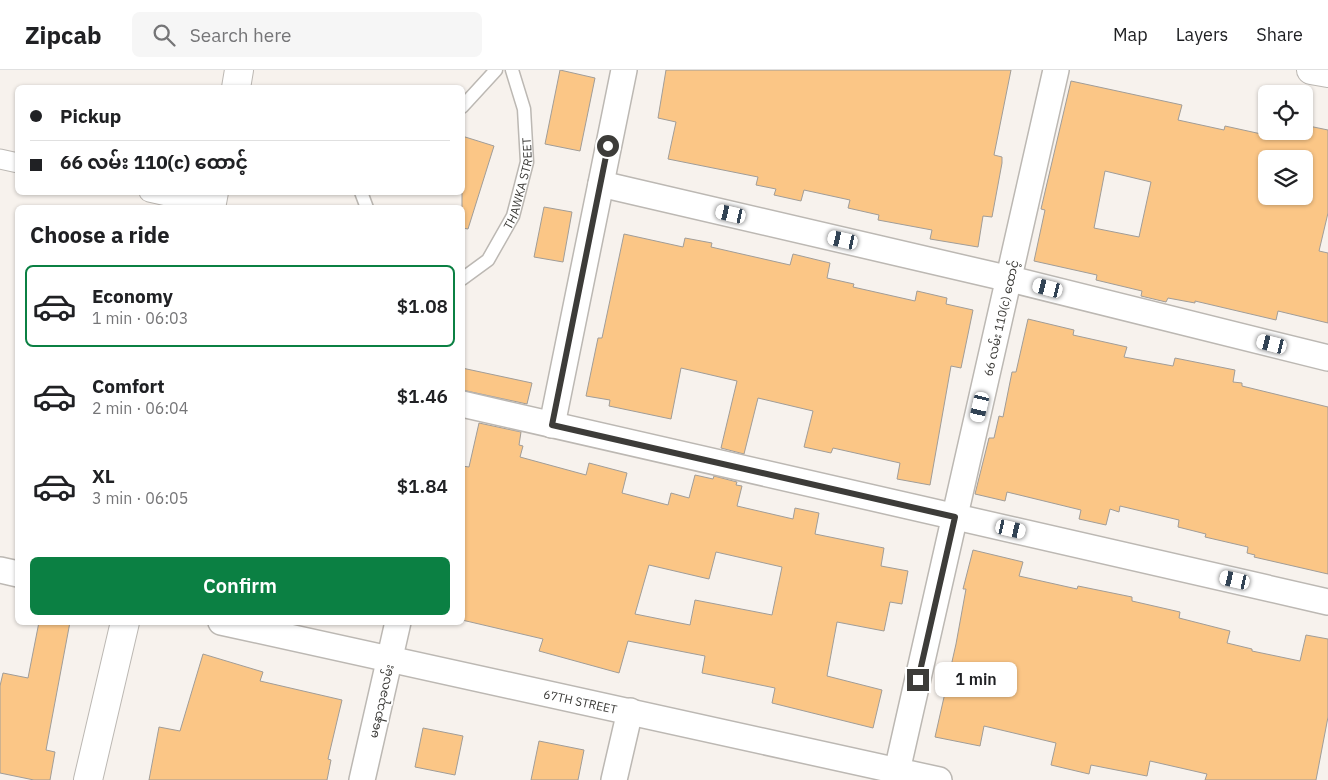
<!DOCTYPE html>
<html lang="en">
<head>
<meta charset="utf-8">
<style>
	:root { --surface:#fff; --page:#f6f6f6; --text:#202124; --muted:#757577; --line:#e0e0e0; --accent:#0b8043 }
	body { margin:0; font-family:"IBM Plex Sans","Noto Sans Myanmar",sans-serif; background:var(--page); color:var(--text); height:100vh; display:flex; flex-direction:column; font-size:19px; white-space:nowrap }
	* { box-sizing:border-box; margin:0 }
	p { font-size:16px; color:var(--muted) }
	.icon { flex:none; width:28px; height:28px; fill:none; stroke:currentColor; stroke-width:2; stroke-linecap:round; stroke-linejoin:round }
	.map { position:relative; flex:1; overflow:hidden }
	.panel { position:absolute; left:15px; top:135px; width:450px; height:420px; display:flex; flex-direction:column; background:var(--surface); border-radius:8px; box-shadow:0 1px 4px #0004 }
	.panel>* { flex:none }
	.hud { position:absolute; left:15px; top:15px; width:450px; height:110px; border-radius:8px; box-shadow:0 1px 4px #0004; display:grid; align-content:center; height:110px; padding:0 15px; background:var(--surface) }
	.controls { position:absolute; left:1258px; top:15px; display:grid; gap:10px }
	.controls a { display:grid; place-items:center; width:55px; height:55px; border-radius:8px; background:var(--surface); box-shadow:0 1px 4px #0004; font-size:25px }
	.end { position:absolute; width:22px; height:22px; margin:-11px; border:6px solid #3d3c39; background:#fff; box-shadow:0 0 0 2px #fff }
	.from { border-radius:50% }
	.bubble { position:absolute; height:35px; border-radius:8px; background:var(--surface); box-shadow:0 1px 4px #0004; font-size:16px; font-weight:600; line-height:35px; text-align:center }
	.car { position:absolute; width:15px; height:30px; margin:-15px -8px; border-radius:6px; box-shadow:0 0 4px 1px #0007; background:linear-gradient(#fff 24%,#345 0 40%,#fff 0 76%,#345 0 86%,#fff 0) }
	.hud b { display:flex; align-items:center; gap:18px; height:48px; font-size:19px }
	.hud b+b { border-top:1px solid var(--line) }
	.hud i { width:12px; height:12px; background:var(--text) }
	ul { padding:0; list-style:none }
	li { display:flex; align-items:center; gap:15px; height:82px; margin:0 10px 8px; padding:0 5px; border:2px solid transparent; border-radius:8px }
	li div { flex:1 }
	li b { display:block; font-size:19px }
	li em { font-style:normal; font-weight:600 }
	li.on { border-color:var(--accent) }
	li>.icon { width:45px; height:45px; stroke-width:1.5 }
	h2 { padding:0 15px; font-size:22px; line-height:60px }
	.action { display:flex; gap:10px; margin-top:auto; padding:10px 15px }
	.action a { flex:1; height:58px; border-radius:8px; background:var(--accent); color:#fff; font-size:20px; font-weight:600; line-height:58px; text-align:center }
	header { display:flex; align-items:center; gap:30px; box-sizing:border-box; height:70px; padding:0 25px; background:var(--surface); border-bottom:1px solid var(--line) }
	header strong { font-size:24px }
	nav { display:flex; gap:28px; margin-inline-start:auto; font-size:18px }
	.search { width:350px; height:45px; background:var(--page); display:flex; align-items:center; gap:12px; box-sizing:border-box; padding:0 18px; border-radius:8px; color:var(--muted); font-size:19px }
	.map>svg:first-child { display:block }
	.building { fill:#fbc686; stroke:#a19d98; fill-rule:evenodd }
	.lines { fill:none; stroke-linecap:round; stroke-linejoin:round }
	.service-casing { stroke:#bcb8b3; stroke-width:15 }
	.pedestrian-casing { stroke:#bcb8b3; stroke-width:21 }
	.minor-casing { stroke:#bcb8b3; stroke-width:28 }
	.tertiary-casing { stroke:#bcb8b3; stroke-width:30 }
	.secondary-casing { stroke:#bcb8b3; stroke-width:30 }
	.service { stroke:#fff; stroke-width:12 }
	.pedestrian { stroke:#fff; stroke-width:19 }
	.minor { stroke:#fff; stroke-width:25 }
	.tertiary { stroke:#fff; stroke-width:28 }
	.secondary { stroke:#fff; stroke-width:28 }
	.route { stroke:#3d3c39; stroke-width:6 }
	.labels { text-anchor:middle; dominant-baseline:central; stroke-width:4; stroke-linejoin:round; paint-order:stroke }
	.street-label { font-size:12px; fill:#3d3c39; stroke:#fff }
</style>
</head>
<body>
<header>
<strong>Zipcab</strong>
<div class="search"><svg class="icon" aria-label="search" viewBox="0 0 24 24"><circle cx="10" cy="10" r="6"/><path d="M15 15l6 6"/></svg>Search here</div>
<nav><a>Map</a><a>Layers</a><a>Share</a></nav>
</header>
<div class="map">
<svg width="1328" height="710" viewBox="0 0 1328 710">
	<rect width="100%" height="100%" fill="#f7f2ed"/>
	<g class="building">
		<path d="M560,0L595,8L580,81L545,74Z"/>
		<path d="M666,0H1011L994,85L1002,87V93L992,147L983,146L978,177L930,169L932,160L878,150L879,145L848,138L850,130L804,120L801,131L774,125L776,119L756,115L758,107L668,89L676,52L658,48Z"/>
		<path d="M1071,11L1182,35L1178,50L1224,60L1225,56L1284,69L1285,61H1304V55L1328,60V143L1319,181L1328,183V253L1278,241L1276,250L1195,231V233L1168,228L1166,232L1141,226L1142,221L1096,210L1097,205L1034,191L1045,140L1041,139ZM1266,89H1304V126H1266ZM1105,101L1151,112L1139,167L1094,158Z"/>
		<path d="M462,66L494,76L468,159L462,158Z"/>
		<path d="M544,137L572,142L563,192L534,187Z"/>
		<path d="M624,164L683,177L685,168L712,173L711,177L790,195L793,184L830,193L827,208L854,214L853,217L915,231L917,221L947,228L946,234L973,240L961,298L951,296L930,415L897,409L900,393L833,378L831,383L804,377L813,341L758,328L744,384L721,378L737,311L681,298L671,349L609,336L610,330L586,326L598,268H602Z"/>
		<path d="M1028,249L1074,260L1073,265L1127,277L1124,287L1173,296L1175,288L1235,300L1233,312L1242,313V316L1328,337V504L1254,487L1255,485L1247,483L1248,477L1205,467L1206,464L1178,457L1179,450L1120,436L1119,442L1110,439L1106,455L1079,449L1081,440L1007,422L1005,431L975,424L989,368H994L999,346L1003,347L1012,302H1016Z"/>
		<path d="M462,298L532,313L527,334L462,320Z"/>
		<path d="M479,353L521,362L519,375L523,376L520,387L586,405L589,393L627,403L622,423L668,435L671,423L689,428L695,405L713,409L714,406L737,412L736,415L742,416L737,436L793,449L795,438L819,443L815,464L884,478L881,496L908,501L902,534L890,532L884,561L837,552L827,606L882,620L873,658L772,633L775,618L702,603L705,586L628,571L619,603L539,581L543,569L462,550V396L469,397ZM716,482L782,497L772,545L695,530L690,555L635,544L649,495L709,509Z"/>
		<path d="M973,480L1023,492L1019,506L1077,519L1078,516L1132,527V531L1180,542L1179,548L1230,561L1227,573L1252,579V581L1300,591L1306,565L1328,569V647L1316,710H1205L1207,704L1150,691L1147,706L1091,695L1089,704L1051,695L1056,673L984,656L980,676L935,667L956,574L966,519H963Z"/>
		<path d="M39,552H70L46,680L55,682L50,710H34L0,703V616L3,603L28,608Z"/>
		<path d="M203,584L263,602L260,611L342,630L328,689L331,690L327,710H149L159,657L180,661Z"/>
		<path d="M423,658L463,666L455,705L415,697Z"/>
		<path d="M539,671L584,680L578,710H531Z"/>
	</g>
	<g class="lines">
		<defs>
			<g id="service">
				<path d="M462,37L496,0"/>
				<path d="M361,122L367,138"/>
				<path id="s1" d="M462,209L488,190L513,146L527,92L524,39L512,0"/>
			</g>
			<g id="pedestrian">
				<path d="M0,89L18,93"/>
				<path d="M149,122L211,136"/>
			</g>
			<g id="minor">
				<path d="M601,114L1010,209L1328,288"/>
				<path d="M462,334L1328,532"/>
				<path d="M552,355L624,0"/>
				<path d="M0,500L18,504"/>
				<path id="s2" d="M221,552L939,710"/>
				<path d="M897,701L1056,0"/>
				<path d="M362,710L398,552"/>
				<path d="M614,710L630,641"/>
			</g>
			<path id="tertiary" d="M1311,0L1328,3"/>
			<g id="secondary">
				<path d="M236,18L239,0"/>
				<path d="M211,138L214,122"/>
				<path d="M88,710L125,552"/>
			</g>
		</defs>
		<use href="#service" class="service-casing"/>
		<use href="#pedestrian" class="pedestrian-casing"/>
		<use href="#minor" class="minor-casing"/>
		<use href="#tertiary" class="tertiary-casing"/>
		<use href="#secondary" class="secondary-casing"/>
		<use href="#service" class="service"/>
		<use href="#pedestrian" class="pedestrian"/>
		<use href="#minor" class="minor"/>
		<use href="#tertiary" class="tertiary"/>
		<use href="#secondary" class="secondary"/>
	</g>
	<g class="lines">
		<path class="route" d="M608,76L552,355L955,447L918,610"/>
	</g>
	<g class="labels">
		<g class="street-label">
			<text stroke="none"><textPath href="#s1" startOffset="116">THAWKA STREET</textPath></text>
			<text transform="translate(1001 248) rotate(-77)">66 လမ်း 110(c) ထောင့်</text>
			<text transform="translate(381 631) rotate(-77)">မနောသုခလမ်း</text>
			<text stroke="none"><textPath href="#s2" startOffset="368">67TH STREET</textPath></text>
		</g>
	</g>
</svg>
<div class="controls">
<a><svg class="icon" aria-label="locate" viewBox="0 0 24 24"><circle cx="12" cy="12" r="6"/><path d="M12 2v4M12 18v4M2 12h4M18 12h4"/></svg></a>
<a><svg class="icon" aria-label="layers" viewBox="0 0 24 24"><path d="M12 4l9 5-9 5-9-5zM3 14l9 5 9-5"/></svg></a>
</div>
<i class="end from" style="left:608px;top:76px"></i>
<i class="end" style="left:918px;top:610px"></i>
<div class="bubble" style="left:935px;top:592px;width:82px">1 min</div>
<i class="car" style="left:731px;top:144px;rotate:283deg"></i>
<i class="car" style="left:843px;top:170px;rotate:283deg"></i>
<i class="car" style="left:1048px;top:218px;rotate:284deg"></i>
<i class="car" style="left:1272px;top:274px;rotate:284deg"></i>
<i class="car" style="left:980px;top:337px;rotate:193deg"></i>
<i class="car" style="left:1011px;top:459px;rotate:103deg"></i>
<i class="car" style="left:1235px;top:510px;rotate:283deg"></i>
<div class="hud">
<b><i class="from"></i>Pickup</b>
<b><i></i>66 လမ်း 110(c) ထောင့်</b>
</div>
<section class="panel">
<h2>Choose a ride</h2>
<ul>
<li class="on"><svg class="icon" aria-label="car" viewBox="0 0 24 24"><path d="M5 17H2v-5l4-1 3-4h7l3 4 3 1v5h-3M9 17h6M6 11h13"/><circle cx="7" cy="17" r="2"/><circle cx="17" cy="17" r="2"/></svg><div><b>Economy</b><p>1 min · 06:03</p></div><em>$1.08</em></li>
<li><svg class="icon" aria-label="car" viewBox="0 0 24 24"><path d="M5 17H2v-5l4-1 3-4h7l3 4 3 1v5h-3M9 17h6M6 11h13"/><circle cx="7" cy="17" r="2"/><circle cx="17" cy="17" r="2"/></svg><div><b>Comfort</b><p>2 min · 06:04</p></div><em>$1.46</em></li>
<li><svg class="icon" aria-label="car" viewBox="0 0 24 24"><path d="M5 17H2v-5l4-1 3-4h7l3 4 3 1v5h-3M9 17h6M6 11h13"/><circle cx="7" cy="17" r="2"/><circle cx="17" cy="17" r="2"/></svg><div><b>XL</b><p>3 min · 06:05</p></div><em>$1.84</em></li>
</ul>
<div class="action"><a>Confirm</a></div>
</section>
</div>
</body>
</html>
